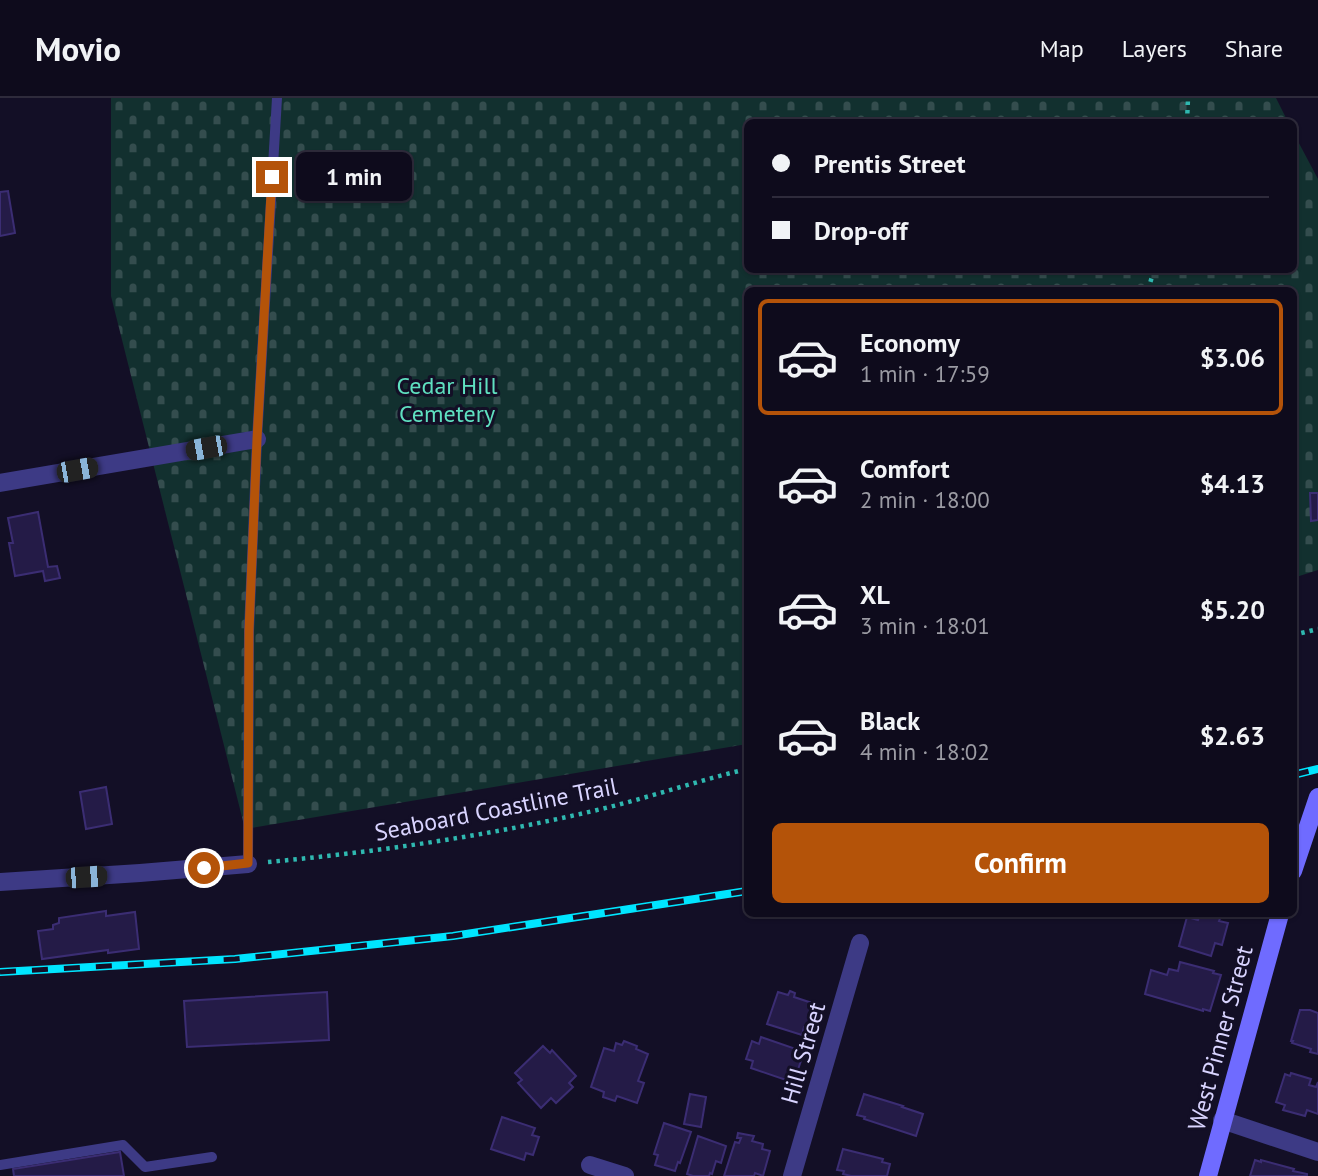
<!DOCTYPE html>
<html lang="en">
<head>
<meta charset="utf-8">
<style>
	:root { --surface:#0e0b1c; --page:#171425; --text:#f1f3f6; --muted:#9b9ba3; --line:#2e2b3b; --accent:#b45309 }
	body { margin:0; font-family:"PT Sans",sans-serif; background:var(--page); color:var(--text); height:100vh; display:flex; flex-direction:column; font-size:26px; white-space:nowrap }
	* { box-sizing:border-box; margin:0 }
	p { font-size:23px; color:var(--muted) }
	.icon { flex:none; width:38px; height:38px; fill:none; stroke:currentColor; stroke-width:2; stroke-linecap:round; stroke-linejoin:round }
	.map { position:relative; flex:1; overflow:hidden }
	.sheet { position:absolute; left:744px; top:189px; width:553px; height:630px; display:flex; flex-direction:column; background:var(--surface); border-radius:10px; box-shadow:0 2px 5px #0004,0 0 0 2px var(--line) }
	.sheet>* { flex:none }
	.top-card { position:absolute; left:744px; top:21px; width:553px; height:154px; border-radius:10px; box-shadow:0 2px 5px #0004,0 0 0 2px var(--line); display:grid; align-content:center; height:154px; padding:0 28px; background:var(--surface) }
	.end { position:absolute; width:32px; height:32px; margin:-16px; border:9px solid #b45309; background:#fff; box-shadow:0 0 0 4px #fff }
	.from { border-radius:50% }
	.bubble { position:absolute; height:49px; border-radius:10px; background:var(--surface); box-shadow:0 2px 5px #0004,0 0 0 2px var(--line); font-size:23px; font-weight:700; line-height:49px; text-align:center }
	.car { position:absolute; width:21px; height:42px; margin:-21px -10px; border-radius:9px; box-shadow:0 0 5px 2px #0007; background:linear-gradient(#222 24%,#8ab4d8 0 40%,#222 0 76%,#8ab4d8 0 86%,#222 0) }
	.top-card b { display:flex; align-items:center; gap:24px; height:66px; font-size:26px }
	.top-card b+b { border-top:2px solid var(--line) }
	.top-card i { width:18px; height:18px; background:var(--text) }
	ul { padding:12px 0 0; list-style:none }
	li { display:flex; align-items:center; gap:21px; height:116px; margin:0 14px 10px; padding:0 14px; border:4px solid transparent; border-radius:10px }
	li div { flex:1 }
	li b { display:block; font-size:26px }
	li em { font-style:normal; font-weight:700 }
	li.current { border-color:var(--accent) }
	li>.icon { width:63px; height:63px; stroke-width:1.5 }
	.action { display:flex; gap:14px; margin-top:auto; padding:14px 28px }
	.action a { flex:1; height:80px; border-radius:10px; background:var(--accent); color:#fff; font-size:28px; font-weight:700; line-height:80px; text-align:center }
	header { display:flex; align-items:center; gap:42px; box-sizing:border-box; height:98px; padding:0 35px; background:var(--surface); border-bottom:2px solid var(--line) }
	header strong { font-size:33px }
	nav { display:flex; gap:38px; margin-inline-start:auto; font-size:24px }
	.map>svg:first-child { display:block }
	.cemetery { fill:url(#cemetery-stones) }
	.building { fill:#241b47; stroke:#3b2d73; stroke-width:2 }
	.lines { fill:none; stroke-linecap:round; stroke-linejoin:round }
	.path { stroke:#2fb8b0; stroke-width:4.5; stroke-dasharray:3.5 5; stroke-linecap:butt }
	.lane { stroke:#3d3a85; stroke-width:10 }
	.street { stroke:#3d3a85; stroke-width:18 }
	.secondary { stroke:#6f6bff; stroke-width:18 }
	.rail-casing { stroke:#00e5ff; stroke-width:8 }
	.rail { stroke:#130f26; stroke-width:5; stroke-dasharray:16; stroke-linecap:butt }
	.route { stroke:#b45309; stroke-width:9 }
	.labels { text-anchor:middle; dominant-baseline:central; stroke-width:6; stroke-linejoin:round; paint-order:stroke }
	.park-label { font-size:24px; fill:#5fe0c0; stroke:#130f26 }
	.street-label { font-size:24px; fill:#d9d4ff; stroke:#130f26 }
</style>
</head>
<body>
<header>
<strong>Movio</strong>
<nav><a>Map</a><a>Layers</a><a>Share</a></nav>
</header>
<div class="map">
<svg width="1318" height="1078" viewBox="0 0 1318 1078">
	<defs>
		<pattern id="cemetery-stones" width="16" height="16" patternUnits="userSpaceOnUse" patternTransform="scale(1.75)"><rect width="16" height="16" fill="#12302f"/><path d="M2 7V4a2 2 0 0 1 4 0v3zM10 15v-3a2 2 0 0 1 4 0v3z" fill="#344d4e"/></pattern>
	</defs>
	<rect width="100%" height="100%" fill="#130f26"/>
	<path class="cemetery" d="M111,0H1276L1288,24H747V172H1293V34L1318,81V472L1293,480V192H747V646L245,731L111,198Z"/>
	<g class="building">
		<path d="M8,93L15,135L0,138V94Z"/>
		<path d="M1310,395H1318V422L1311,423Z"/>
		<path d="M38,414L48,469L57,468L60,480L45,483L43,473L15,478L9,445H13L8,420Z"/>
		<path d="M106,689L112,726L86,731L80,694Z"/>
		<path d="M106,813V818L135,814L139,851L108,855V852L42,861L38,833L53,831V827L59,825V820Z"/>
		<path d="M1200,816H1211L1221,818L1219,823L1228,825L1222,847L1215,845L1211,858L1179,848L1187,819L1198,822Z"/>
		<path d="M1180,864L1214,873L1213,875L1221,877L1210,913L1203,911V913L1145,896L1151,872L1167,877L1169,871L1178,873Z"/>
		<path d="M790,893L795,895L794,899L812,905L810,912L816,914L811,931L804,929L802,937L767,926L778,894L788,897Z"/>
		<path d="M327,894L329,942L187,949L184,903Z"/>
		<path d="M1300,912H1310L1318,915V956L1310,954L1311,951L1292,945L1293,943H1291Z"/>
		<path d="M761,939L796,951L793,958L802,960L796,977L788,975L786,982L751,970L753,963L746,961L752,943L759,946Z"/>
		<path d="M624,943L637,948L636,951L648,956L638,983L644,985L637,1005L617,998L615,1003L603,999L604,994L591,989L604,950L614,953L616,945L622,947Z"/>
		<path d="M543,948L550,955L552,952L576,978L569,985L573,989L556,1005L551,1000L541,1010L518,985L522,982L515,975Z"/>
		<path d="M1291,975L1311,981L1309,987L1316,989L1318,984V1016L1307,1012L1305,1018L1283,1012L1285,1007L1276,1004L1285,976L1290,978Z"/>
		<path d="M690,996L706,999L701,1029L684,1026Z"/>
		<path d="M864,996L903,1008L902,1009L923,1016L916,1038L864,1021L865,1019L857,1017Z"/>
		<path d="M502,1019L535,1030L532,1037L539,1039L533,1057L526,1055L524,1062L491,1051Z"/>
		<path d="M664,1025L691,1034L680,1065L678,1064L675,1073L655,1067L658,1057L654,1056Z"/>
		<path d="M738,1035L754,1038L752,1043L763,1046L762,1051L770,1053L763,1078L755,1075L754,1078H724L735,1044L739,1045L741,1040H737Z"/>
		<path d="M698,1038L726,1048L721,1065L716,1063L712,1076L710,1075L709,1078H693L687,1076Z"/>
		<path d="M843,1051L883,1061L882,1064L890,1066L887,1078H851L843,1076L844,1073L837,1072Z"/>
		<path d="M120,1054L124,1078H14L13,1071Z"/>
		<path d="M1255,1062L1261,1064V1062L1294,1071L1293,1073L1307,1076V1078H1250Z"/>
	</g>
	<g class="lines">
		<g class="path">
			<path d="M1187,24L1188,0"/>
			<path d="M1148,192L1154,172"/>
			<path d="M1293,537L1318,531"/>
			<path d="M268,764C377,754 487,738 593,713C645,701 696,683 747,671"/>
		</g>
		<g class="lane">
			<path d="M248,766L249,533L257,341L277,0"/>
			<path d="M0,1067L123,1047L145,1069L212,1059"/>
		</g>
		<g class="street">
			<path d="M0,385L257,341"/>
			<path d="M0,784L140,775L248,766"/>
			<path d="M1222,1022L1318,1054"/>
			<path d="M590,1067L625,1078"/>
			<path d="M792,1078L860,845"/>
		</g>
		<g class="secondary">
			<path d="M1293,773L1318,699"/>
			<path d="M1208,1078L1280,816"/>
		</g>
		<defs>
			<g id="rail">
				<path d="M1293,677L1318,671"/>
				<path d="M0,874L235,861L453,838L747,793"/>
			</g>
		</defs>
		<use href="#rail" class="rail-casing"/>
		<use href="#rail" class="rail"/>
	</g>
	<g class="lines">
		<path class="route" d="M204,770L248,765L249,533L257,341L272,79"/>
	</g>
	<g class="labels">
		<g class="park-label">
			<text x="447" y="287">Cedar Hill<tspan x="447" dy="28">Cemetery</tspan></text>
		</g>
		<g class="street-label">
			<text transform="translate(496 711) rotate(-11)">Seaboard Coastline Trail</text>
			<text transform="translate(1220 940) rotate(-75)">West Pinner Street</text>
			<text transform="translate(803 955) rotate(-74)">Hill Street</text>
		</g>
	</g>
</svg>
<i class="end from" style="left:204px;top:770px"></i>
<i class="end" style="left:272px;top:79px"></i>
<div class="bubble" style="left:296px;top:54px;width:116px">1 min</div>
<i class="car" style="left:206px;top:350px;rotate:260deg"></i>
<i class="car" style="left:77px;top:372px;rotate:80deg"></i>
<i class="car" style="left:86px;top:779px;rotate:86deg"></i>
<div class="top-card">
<b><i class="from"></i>Prentis Street</b>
<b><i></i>Drop-off</b>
</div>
<section class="sheet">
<ul>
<li class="current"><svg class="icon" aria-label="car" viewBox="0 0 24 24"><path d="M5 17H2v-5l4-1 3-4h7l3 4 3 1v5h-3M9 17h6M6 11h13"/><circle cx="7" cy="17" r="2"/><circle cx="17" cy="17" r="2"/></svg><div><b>Economy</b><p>1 min · 17:59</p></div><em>$3.06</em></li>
<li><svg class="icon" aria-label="car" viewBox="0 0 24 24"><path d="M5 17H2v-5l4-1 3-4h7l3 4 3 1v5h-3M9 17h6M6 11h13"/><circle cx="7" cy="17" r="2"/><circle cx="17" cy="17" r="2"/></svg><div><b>Comfort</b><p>2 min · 18:00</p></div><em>$4.13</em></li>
<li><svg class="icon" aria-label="car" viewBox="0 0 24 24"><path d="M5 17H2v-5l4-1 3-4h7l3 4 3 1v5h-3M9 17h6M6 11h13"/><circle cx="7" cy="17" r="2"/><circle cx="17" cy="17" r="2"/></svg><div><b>XL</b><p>3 min · 18:01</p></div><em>$5.20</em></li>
<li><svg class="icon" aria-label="car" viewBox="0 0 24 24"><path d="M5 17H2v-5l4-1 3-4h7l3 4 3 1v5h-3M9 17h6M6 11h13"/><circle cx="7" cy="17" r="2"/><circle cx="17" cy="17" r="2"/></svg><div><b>Black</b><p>4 min · 18:02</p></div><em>$2.63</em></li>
</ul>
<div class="action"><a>Confirm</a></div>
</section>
</div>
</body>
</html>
